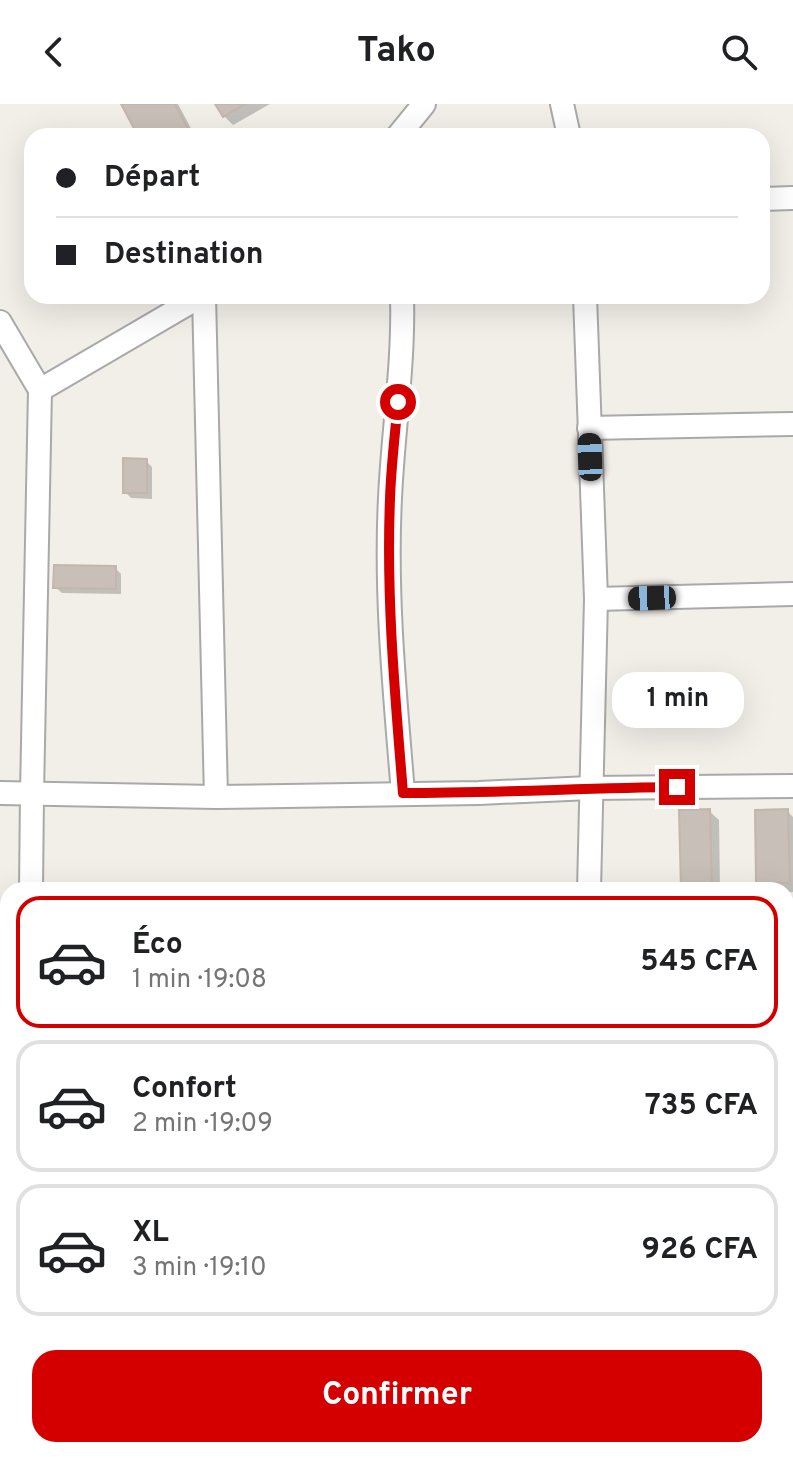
<!DOCTYPE html>
<html lang="fr">
<head>
<meta charset="utf-8">
<style>
	:root { --surface:#fff; --page:#f6f6f6; --text:#202124; --muted:#757577; --line:#e0e0e0; --accent:#d40000 }
	body { margin:0; font-family:Overpass,sans-serif; background:var(--page); color:var(--text); height:100vh; display:flex; flex-direction:column; font-size:30px; white-space:nowrap }
	* { box-sizing:border-box; margin:0 }
	p { font-size:26px; color:var(--muted) }
	.icon { flex:none; width:44px; height:44px; fill:none; stroke:currentColor; stroke-width:2; stroke-linecap:round; stroke-linejoin:round }
	.map { position:relative; flex:1; overflow:hidden }
	.details { position:absolute; left:0px; top:778px; width:794px; height:576px; display:flex; flex-direction:column; background:var(--surface); border-radius:24px 24px 0 0; box-shadow:0 8px 32px #0002 }
	.details>* { flex:none }
	.top-card { position:absolute; left:24px; top:24px; width:746px; height:176px; border-radius:24px; box-shadow:0 8px 32px #0002; display:grid; align-content:center; height:176px; padding:0 32px; background:var(--surface) }
	.end { position:absolute; width:36px; height:36px; margin:-18px; border:10px solid #d40000; background:#fff; box-shadow:0 0 0 4px #fff }
	.from { border-radius:50% }
	.bubble { position:absolute; height:56px; border-radius:24px; background:var(--surface); box-shadow:0 8px 32px #0002; font-size:26px; font-weight:700; line-height:56px; text-align:center }
	.car { position:absolute; width:24px; height:48px; margin:-24px -12px; border-radius:10px; box-shadow:0 0 6px 2px #0007; background:linear-gradient(#222 24%,#8ab4d8 0 40%,#222 0 76%,#8ab4d8 0 86%,#222 0) }
	.top-card b { display:flex; align-items:center; gap:28px; height:76px; font-size:30px }
	.top-card b+b { border-top:2px solid var(--line) }
	.top-card i { width:20px; height:20px; background:var(--text) }
	ul { padding:14px 0 0; list-style:none }
	li { display:flex; align-items:center; gap:24px; height:132px; margin:0 16px 12px; padding:0 16px; border:4px solid var(--line); border-radius:24px }
	li div { flex:1 }
	li b { display:block; font-size:30px }
	li em { font-style:normal; font-weight:700 }
	li.current { border-color:var(--accent) }
	li>.icon { width:72px; height:72px; stroke-width:1.5 }
	.primary-button { display:flex; gap:16px; margin-top:auto; padding:16px 32px }
	.primary-button a { flex:1; height:92px; border-radius:24px; background:var(--accent); color:#fff; font-size:32px; font-weight:700; line-height:92px; text-align:center }
	header { display:flex; justify-content:space-between; align-items:center; height:104px; padding:0 32px; background:var(--surface); font-size:36px; font-weight:700 }
	.map>svg:first-child { display:block }
	.shadow { fill:#0003 }
	.building { fill:#c7bfb8; stroke:#c4b6ab; stroke-width:2 }
	.lines { fill:none; stroke-linecap:round; stroke-linejoin:round }
	.minor-casing { stroke:#a9a9a9; stroke-width:26 }
	.minor { stroke:#fff; stroke-width:22 }
	.route { stroke:#d40000; stroke-width:10 }
</style>
</head>
<body>
<header><svg class="icon" aria-label="back" viewBox="0 0 24 24"><path d="M15 5l-7 7 7 7"/></svg>Tako<svg class="icon" aria-label="search" viewBox="0 0 24 24"><circle cx="10" cy="10" r="6"/><path d="M15 15l6 6"/></svg></header>
<div class="map">
<svg width="793" height="1354" viewBox="0 0 793 1354">
	<rect width="100%" height="100%" fill="#f2efe9"/>
	<g class="shadow">
		<path d="M123,0H178L195,32H140Z"/>
		<path d="M217,0H270L233,21L224,12Z"/>
		<path d="M146,357L152,363V395L131,394L125,388Z"/>
		<path d="M115,464L121,470V490L62,489L55,483Z"/>
		<path d="M709,707L719,716L720,786H682Z"/>
		<path d="M787,707L793,713V788H786V786H765L758,779Z"/>
	</g>
	<g class="building">
		<path d="M121,0H175L191,30L187,32H138Z"/>
		<path d="M215,0H245L223,13Z"/>
		<path d="M123,354L147,355V389H123Z"/>
		<path d="M54,461L116,462V485L53,484Z"/>
		<path d="M710,705L712,786H681L679,706Z"/>
		<path d="M788,705L790,779L756,780L755,706Z"/>
	</g>
	<g class="lines">
		<defs>
			<g id="minor">
				<path d="M562,0L569,32"/>
				<path d="M398,32L424,0"/>
				<path d="M762,95L793,94"/>
				<path d="M204,192L216,693"/>
				<path d="M402,192C404,260 393,327 390,394C385,492 395,591 403,689"/>
				<path d="M585,192L596,495L589,786"/>
				<path d="M0,218L40,286L32,690L31,786"/>
				<path d="M40,286L201,192"/>
				<path d="M589,324L793,320"/>
				<path d="M596,495L793,490"/>
				<path d="M0,689L216,693L479,689L590,684L793,682"/>
				<path d="M0,883H8"/>
				<path d="M786,1230H793"/>
				<path d="M21,1346V1354"/>
				<path d="M217,1346V1354"/>
				<path d="M393,1346V1354"/>
				<path d="M587,1354V1346"/>
			</g>
		</defs>
		<use href="#minor" class="minor-casing"/>
		<use href="#minor" class="minor"/>
	</g>
	<g class="lines">
		<path class="route" d="M398,298C395,330 391,363 390,395C386,493 395,591 403,689C494,689 586,684 677,683"/>
	</g>
</svg>
<i class="end from" style="left:398px;top:298px"></i>
<i class="end" style="left:677px;top:683px"></i>
<div class="bubble" style="left:612px;top:568px;width:132px">1 min</div>
<i class="car" style="left:590px;top:353px;rotate:358deg"></i>
<i class="car" style="left:652px;top:494px;rotate:268deg"></i>
<div class="top-card">
<b><i class="from"></i>Départ</b>
<b><i></i>Destination</b>
</div>
<section class="details">
<ul>
<li class="current"><svg class="icon" aria-label="car" viewBox="0 0 24 24"><path d="M5 17H2v-5l4-1 3-4h7l3 4 3 1v5h-3M9 17h6M6 11h13"/><circle cx="7" cy="17" r="2"/><circle cx="17" cy="17" r="2"/></svg><div><b>Éco</b><p>1 min · 19:08</p></div><em>545 CFA</em></li>
<li><svg class="icon" aria-label="car" viewBox="0 0 24 24"><path d="M5 17H2v-5l4-1 3-4h7l3 4 3 1v5h-3M9 17h6M6 11h13"/><circle cx="7" cy="17" r="2"/><circle cx="17" cy="17" r="2"/></svg><div><b>Confort</b><p>2 min · 19:09</p></div><em>735 CFA</em></li>
<li><svg class="icon" aria-label="car" viewBox="0 0 24 24"><path d="M5 17H2v-5l4-1 3-4h7l3 4 3 1v5h-3M9 17h6M6 11h13"/><circle cx="7" cy="17" r="2"/><circle cx="17" cy="17" r="2"/></svg><div><b>XL</b><p>3 min · 19:10</p></div><em>926 CFA</em></li>
</ul>
<div class="primary-button"><a>Confirmer</a></div>
</section>
</div>
</body>
</html>
